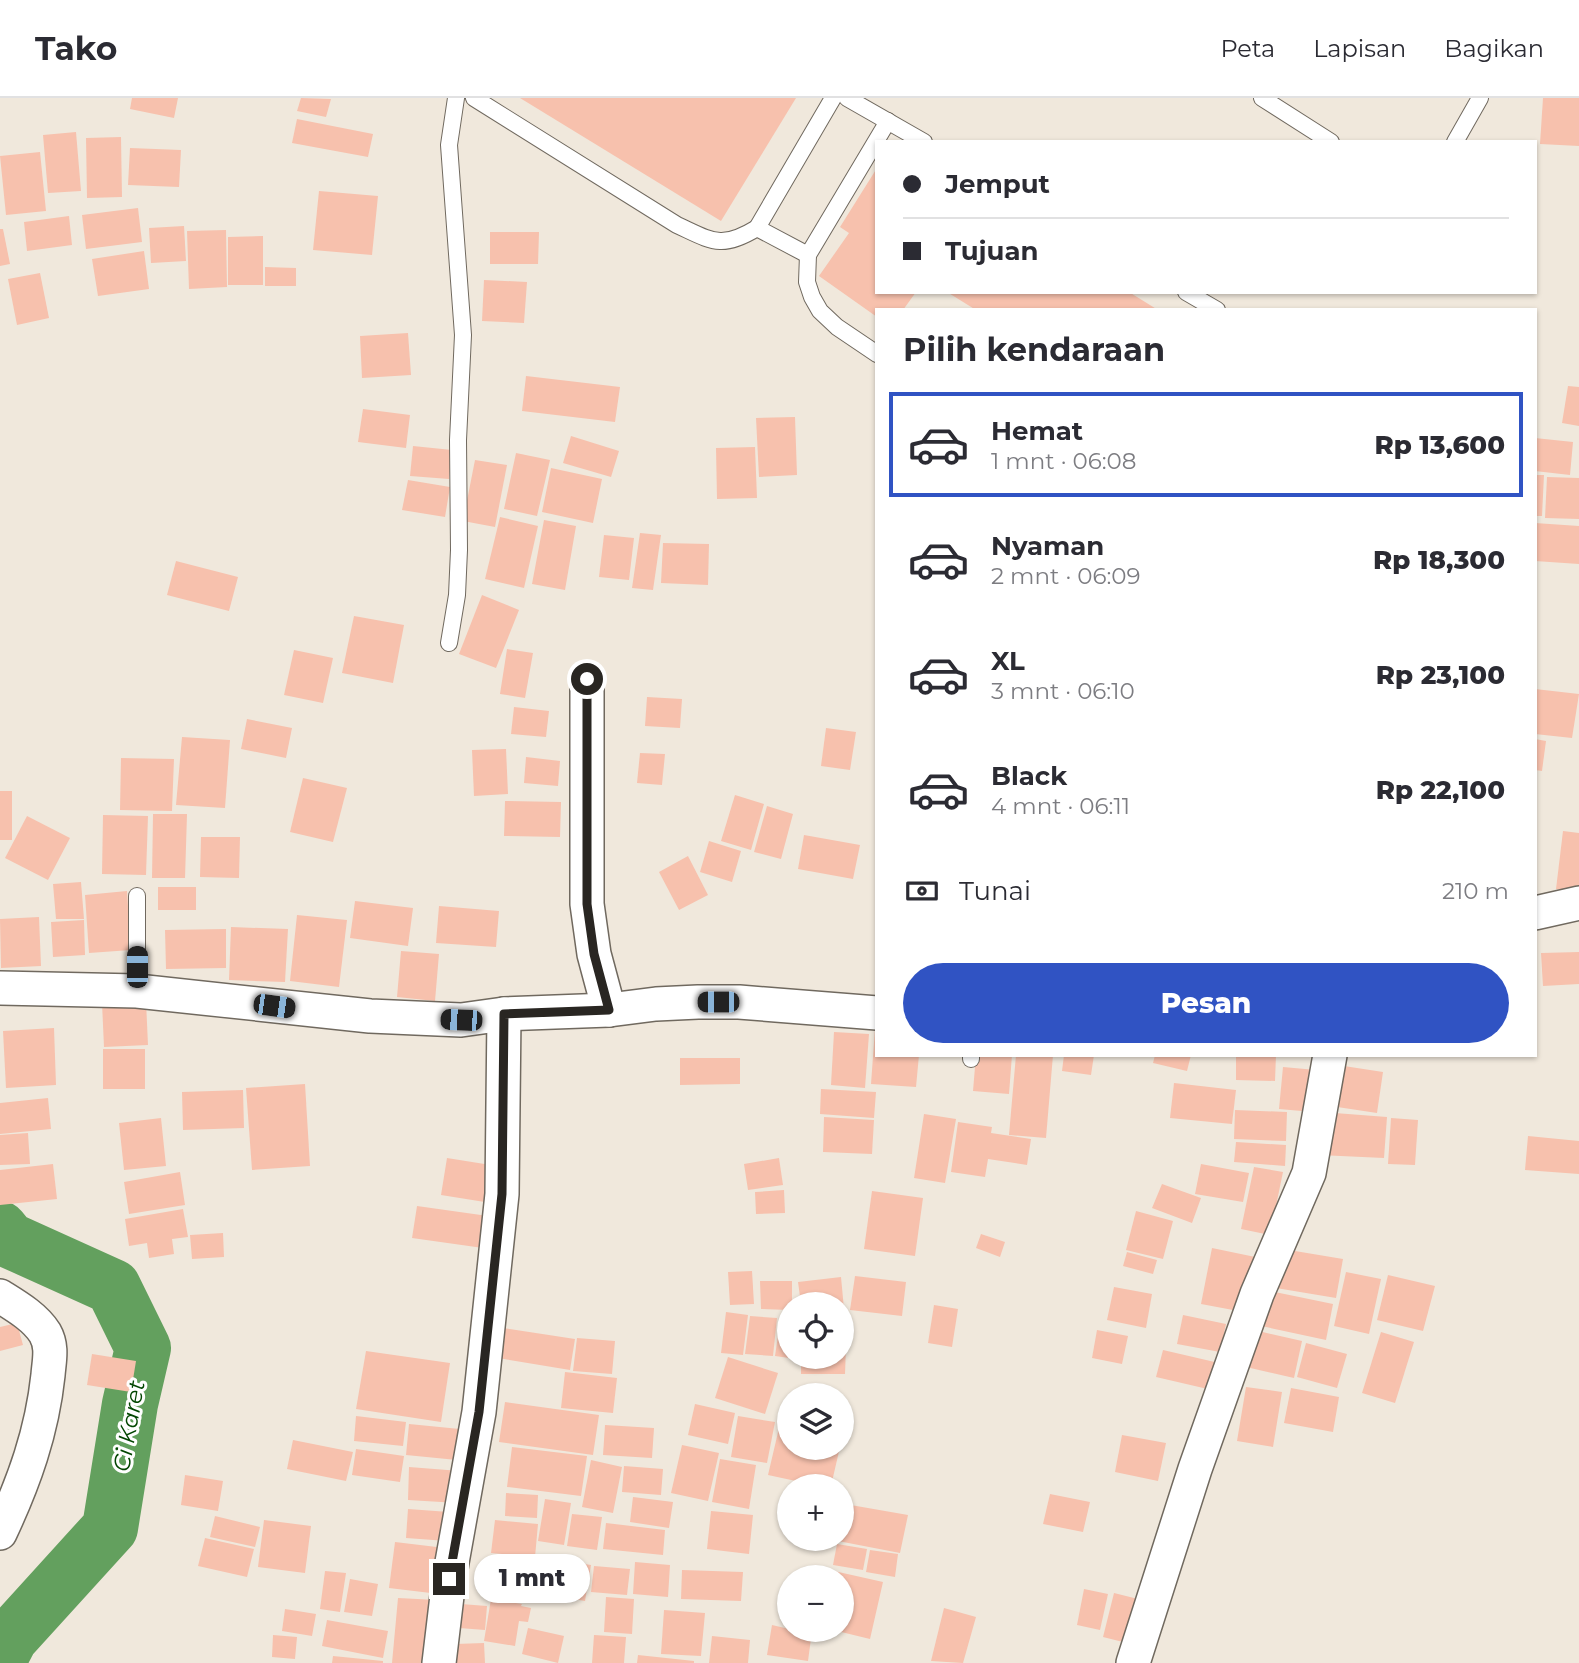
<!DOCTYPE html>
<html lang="id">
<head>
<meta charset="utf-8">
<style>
	:root { --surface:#fff; --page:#f2f2f3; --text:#2b2b33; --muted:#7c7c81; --line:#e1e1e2; --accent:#3053c3 }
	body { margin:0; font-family:Montserrat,sans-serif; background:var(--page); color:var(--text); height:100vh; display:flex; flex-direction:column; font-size:26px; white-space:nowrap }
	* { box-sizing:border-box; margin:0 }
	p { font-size:23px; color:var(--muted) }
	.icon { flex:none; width:38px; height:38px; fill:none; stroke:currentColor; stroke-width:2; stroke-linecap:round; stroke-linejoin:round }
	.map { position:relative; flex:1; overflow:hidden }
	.sheet { position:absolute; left:875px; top:210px; width:662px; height:749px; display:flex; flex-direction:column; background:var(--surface); border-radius:0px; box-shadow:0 2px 5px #0004 }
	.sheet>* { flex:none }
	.hud { position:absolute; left:875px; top:42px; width:662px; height:154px; border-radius:0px; box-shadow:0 2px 5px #0004; display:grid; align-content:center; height:154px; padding:0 28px; background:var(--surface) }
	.controls { position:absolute; left:777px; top:1194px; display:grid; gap:14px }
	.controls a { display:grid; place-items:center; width:77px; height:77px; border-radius:50%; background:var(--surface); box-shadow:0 2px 5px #0004; font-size:35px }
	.end { position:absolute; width:32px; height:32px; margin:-16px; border:9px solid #292622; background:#fff; box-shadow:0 0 0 4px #fff }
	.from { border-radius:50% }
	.bubble { position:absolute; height:49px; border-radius:24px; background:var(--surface); box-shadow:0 2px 5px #0004; font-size:23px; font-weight:800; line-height:49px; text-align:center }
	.car { position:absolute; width:21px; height:42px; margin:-21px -10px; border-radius:9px; box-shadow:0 0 5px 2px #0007; background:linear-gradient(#222 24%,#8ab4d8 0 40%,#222 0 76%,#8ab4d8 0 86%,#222 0) }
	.hud b { display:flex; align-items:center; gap:24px; height:66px; font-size:26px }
	.hud b+b { border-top:2px solid var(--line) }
	.hud i { width:18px; height:18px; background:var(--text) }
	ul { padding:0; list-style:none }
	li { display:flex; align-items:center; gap:21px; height:105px; margin:0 14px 10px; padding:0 14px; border:4px solid transparent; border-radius:0px }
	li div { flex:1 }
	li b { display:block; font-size:26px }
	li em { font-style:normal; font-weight:800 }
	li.active { border-color:var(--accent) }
	li>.icon { width:63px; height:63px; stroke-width:1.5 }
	h2 { padding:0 28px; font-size:32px; line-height:84px }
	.pay { display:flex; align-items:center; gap:18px; height:77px; padding:0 28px; font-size:26px }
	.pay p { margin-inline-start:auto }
	.button { display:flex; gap:14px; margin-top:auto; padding:14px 28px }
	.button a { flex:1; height:80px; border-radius:42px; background:var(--accent); color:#fff; font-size:28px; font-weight:800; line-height:80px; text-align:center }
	header { display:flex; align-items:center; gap:42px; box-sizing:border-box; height:98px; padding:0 35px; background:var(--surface); border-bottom:2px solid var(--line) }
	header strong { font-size:33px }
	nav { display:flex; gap:38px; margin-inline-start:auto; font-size:24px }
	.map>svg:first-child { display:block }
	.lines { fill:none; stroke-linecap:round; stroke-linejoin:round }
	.river { stroke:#63a05e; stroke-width:56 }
	.building { fill:#f7c1ad }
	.lane-casing { stroke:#70695f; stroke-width:18 }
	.street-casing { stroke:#70695f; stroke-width:36 }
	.lane { stroke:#fff; stroke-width:16 }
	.street { stroke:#fff; stroke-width:33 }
	.route { stroke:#292622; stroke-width:9 }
	.labels { text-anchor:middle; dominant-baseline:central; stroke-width:6; stroke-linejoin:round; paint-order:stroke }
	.water-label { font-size:23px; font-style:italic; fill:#024601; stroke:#fff }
</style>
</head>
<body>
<header>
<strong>Tako</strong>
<nav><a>Peta</a><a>Lapisan</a><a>Bagikan</a></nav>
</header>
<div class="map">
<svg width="1579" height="1565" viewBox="0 0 1579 1565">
	<rect width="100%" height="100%" fill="#f0e8dc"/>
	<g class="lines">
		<path class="river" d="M0,1131L9,1142L113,1189L143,1250L130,1306L110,1430L10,1540L0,1559"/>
	</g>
	<g class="building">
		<path d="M132,0H178L174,20L130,11Z"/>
		<path d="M301,0L331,1L326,19L297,13Z"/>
		<path d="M520,0H796L721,123Z"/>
		<path d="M1543,0H1579V48L1540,46Z"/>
		<path d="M297,21L373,36L368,59L292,45Z"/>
		<path d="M76,34L81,93L48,95L43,37Z"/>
		<path d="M121,39L122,99L87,100L86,40Z"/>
		<path d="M130,50L181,52L179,89L128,87Z"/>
		<path d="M40,54L46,113L6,117L0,58Z"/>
		<path d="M877,70V194H916L903,212H877V219L819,178L849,135L840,129Z"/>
		<path d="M319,93L378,98L372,157L313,152Z"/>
		<path d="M138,110L142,144L86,151L82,117Z"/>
		<path d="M69,118L72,147L27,153L24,124Z"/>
		<path d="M184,128L186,163L151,165L149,130Z"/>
		<path d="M0,131H3L10,166L0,168Z"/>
		<path d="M226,132L227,189L189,191L187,133Z"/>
		<path d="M490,134H539L538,166H490Z"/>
		<path d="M263,138V187H228V139Z"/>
		<path d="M144,153L149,191L98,198L92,161Z"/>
		<path d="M265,169L296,170V188H265Z"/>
		<path d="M40,175L49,220L17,227L8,181Z"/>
		<path d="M484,182L527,184L524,225L482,223Z"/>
		<path d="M947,194H1129L1158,212H976Z"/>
		<path d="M408,235L411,277L362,280L360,238Z"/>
		<path d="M526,278L620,289L615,324L522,313Z"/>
		<path d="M1568,288L1579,289V328L1562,325Z"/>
		<path d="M363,311L410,317L406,350L358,344Z"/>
		<path d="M795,319L797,377L759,379L756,320Z"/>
		<path d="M571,338L619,353L611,379L563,365Z"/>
		<path d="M1535,340L1573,344L1570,377L1535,373Z"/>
		<path d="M413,348L452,352L449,381L410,378Z"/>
		<path d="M755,349L757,400L717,401L716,350Z"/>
		<path d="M516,355L550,362L537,418L504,411Z"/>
		<path d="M475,362L507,367L495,429L463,423Z"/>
		<path d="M551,370L602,381L593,425L542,414Z"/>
		<path d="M1535,377H1544L1542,418H1535Z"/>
		<path d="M1547,379L1579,380V421L1545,420Z"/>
		<path d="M408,382L450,389L445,419L402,412Z"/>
		<path d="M500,419L538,428L524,490L485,481Z"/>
		<path d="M544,422L576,428L565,492L532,486Z"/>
		<path d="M1535,425L1579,428V466L1535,463Z"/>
		<path d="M640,435L661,437L653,492L632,490Z"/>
		<path d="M604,437L634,440L629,482L599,479Z"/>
		<path d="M663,445L709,446L708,487L661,485Z"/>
		<path d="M176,463L238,479L229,513L167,497Z"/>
		<path d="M482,497L519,512L496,570L459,556Z"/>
		<path d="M354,518L404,527L393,585L342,575Z"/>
		<path d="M507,551L533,555L525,600L500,596Z"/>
		<path d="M294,552L333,560L323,605L284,597Z"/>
		<path d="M1535,591L1579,596L1572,640L1535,636Z"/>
		<path d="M647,599L682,601L680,630L645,628Z"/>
		<path d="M514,609L549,613L546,639L511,636Z"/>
		<path d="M247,621L292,630L286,660L241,651Z"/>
		<path d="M826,630L856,634L850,672L821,668Z"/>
		<path d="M182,639L230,642L225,710L176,707Z"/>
		<path d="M1535,641L1546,643L1542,673L1535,672Z"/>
		<path d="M506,651L508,696L474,698L472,652Z"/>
		<path d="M640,655L665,656L662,687L637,685Z"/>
		<path d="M526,659L560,663L558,688L524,685Z"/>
		<path d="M121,660L174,661L172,713L120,712Z"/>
		<path d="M303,680L347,690L333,744L290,734Z"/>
		<rect x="0" y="693" width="12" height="49"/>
		<path d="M735,697L764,706L751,752L721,743Z"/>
		<path d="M505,703L561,704L560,739L504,738Z"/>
		<path d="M767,708L793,716L781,761L754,754Z"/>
		<path d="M153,716H187L185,780H152Z"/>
		<path d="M103,717L148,718L146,777L102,776Z"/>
		<path d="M27,718L70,740L48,782L5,760Z"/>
		<path d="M1563,733L1579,735V794L1556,791Z"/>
		<path d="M804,737L860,747L853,781L798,771Z"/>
		<path d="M201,739H240L239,780L200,779Z"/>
		<path d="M709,743L741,753L732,784L700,774Z"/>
		<path d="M688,758L708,797L679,812L659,774Z"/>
		<path d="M81,784L84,821H56L53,786Z"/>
		<rect x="158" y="789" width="38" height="23"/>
		<path d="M127,793L131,852L89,855L85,797Z"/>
		<path d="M355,803L413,810L408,848L350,840Z"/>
		<path d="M439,808L499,813L496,849L436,845Z"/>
		<path d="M297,817L347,822L339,889L290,883Z"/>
		<path d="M39,819L41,868L1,870L0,821Z"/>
		<path d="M84,822L85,857L53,859L51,824Z"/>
		<path d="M231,829L288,831L285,884L229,882Z"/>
		<path d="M226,831V870L166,871L165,832Z"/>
		<path d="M401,853L439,856L435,903L397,899Z"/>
		<path d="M1579,854V886L1543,888L1541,855Z"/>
		<path d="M146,903L148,947L104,949L102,905Z"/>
		<path d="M54,930L56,987L6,990L3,933Z"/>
		<path d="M875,931H877V957H919L916,989L871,986Z"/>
		<path d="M834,934L869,936L865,990L831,987Z"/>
		<rect x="103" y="951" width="42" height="40"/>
		<path d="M976,957H1012L1009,996L973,993Z"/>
		<path d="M1016,957H1053L1046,1040L1009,1037Z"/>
		<path d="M1064,957H1094L1091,977L1062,973Z"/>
		<path d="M1155,957H1191L1187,973L1153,965Z"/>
		<path d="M1236,957H1276L1275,983L1236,982Z"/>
		<path d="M680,960H740V986L680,987Z"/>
		<path d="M1331,966L1383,974L1377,1015L1324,1007Z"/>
		<path d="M1283,969L1316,972L1313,1014L1279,1011Z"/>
		<path d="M1174,985L1236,992L1232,1026L1170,1020Z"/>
		<path d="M305,986L310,1068L252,1072L246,990Z"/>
		<path d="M821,991L876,994L874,1020L820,1016Z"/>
		<path d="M243,992L244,1030L183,1032L182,994Z"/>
		<path d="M48,1000L51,1031L0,1036V1005Z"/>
		<path d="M1235,1012L1287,1014L1286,1043L1234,1041Z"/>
		<path d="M1322,1014L1387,1019L1384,1060L1319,1057Z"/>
		<path d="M924,1016L956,1021L945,1085L914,1080Z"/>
		<path d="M824,1019L874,1022L872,1056L823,1054Z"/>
		<path d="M161,1020L166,1068L124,1072L119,1025Z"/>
		<path d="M1391,1020L1418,1022L1415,1067L1388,1066Z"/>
		<path d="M958,1024L992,1029L991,1035L1031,1041L1027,1067L988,1061L985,1079L951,1074Z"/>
		<path d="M28,1035L30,1066L0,1067V1037Z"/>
		<path d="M1528,1038L1579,1043V1076L1525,1072Z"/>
		<path d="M1236,1044L1286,1047L1285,1068L1234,1064Z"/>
		<path d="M447,1060L497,1068L491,1105L441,1097Z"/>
		<path d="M779,1060L783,1087L748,1092L744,1066Z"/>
		<path d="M53,1066L57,1101L0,1107V1072Z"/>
		<path d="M1201,1066L1249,1075L1243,1104L1195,1096Z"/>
		<path d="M1254,1069L1283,1074L1270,1137L1241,1131Z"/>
		<path d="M180,1074L185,1107L129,1116L124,1084Z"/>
		<path d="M1162,1086L1201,1100L1192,1125L1152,1110Z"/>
		<path d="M784,1092L785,1115L756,1116L755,1094Z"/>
		<path d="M872,1093L923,1100L915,1158L864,1151Z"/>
		<path d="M417,1108L488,1118L483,1150L412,1140Z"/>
		<path d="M183,1111L188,1139L172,1141L174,1156L149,1160L147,1145L129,1148L125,1121Z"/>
		<path d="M1136,1113L1173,1123L1163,1161L1126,1152Z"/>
		<path d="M223,1135L224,1159L192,1161L190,1137Z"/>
		<path d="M981,1136L1005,1144L1000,1159L976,1150Z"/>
		<path d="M1212,1150L1260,1160L1249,1215L1201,1206Z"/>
		<path d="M1283,1151L1343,1161L1336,1200L1276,1190Z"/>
		<path d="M1127,1154L1157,1162L1153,1176L1123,1168Z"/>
		<path d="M752,1173L754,1206L730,1207L728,1174Z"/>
		<path d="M1346,1174L1381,1181L1369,1236L1334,1228Z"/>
		<path d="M1388,1177L1435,1188L1423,1233L1377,1222Z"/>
		<path d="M855,1178L906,1184L902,1218L850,1212Z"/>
		<path d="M841,1179L844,1211H842V1206H801L798,1184Z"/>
		<path d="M760,1183H792V1206H789V1212L761,1211Z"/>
		<path d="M1114,1189L1152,1196L1146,1230L1107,1222Z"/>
		<path d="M1260,1191L1333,1206L1326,1242L1252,1226Z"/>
		<path d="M934,1207L958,1211L952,1249L928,1245Z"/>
		<path d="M726,1214L748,1217L743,1257L721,1255Z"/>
		<path d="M781,1217L789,1218V1258H797L796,1261L775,1258Z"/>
		<path d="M1183,1217L1226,1226L1220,1254L1177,1246Z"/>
		<path d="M750,1218L777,1220L773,1258L745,1256Z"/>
		<path d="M17,1225L23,1247L0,1253V1229Z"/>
		<path d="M503,1230L575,1241L570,1272L498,1260Z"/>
		<path d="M1097,1232L1128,1238L1122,1266L1092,1260Z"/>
		<path d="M1254,1232L1302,1243L1294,1280L1246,1269Z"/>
		<path d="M1381,1234L1414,1244L1395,1305L1362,1295Z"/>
		<path d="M577,1240L615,1243L612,1276L573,1273Z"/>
		<path d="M1306,1245L1347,1256L1337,1290L1297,1279Z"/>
		<path d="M842,1249H846L845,1276H801V1258H842Z"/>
		<path d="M1163,1252L1219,1265L1212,1292L1156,1279Z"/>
		<path d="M366,1253L450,1265L441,1324L356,1311Z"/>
		<path d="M92,1256L136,1263L131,1294L87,1287Z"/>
		<path d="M728,1259L778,1275L765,1316L715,1300Z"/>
		<path d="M565,1274L617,1280L613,1315L561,1310Z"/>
		<path d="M1246,1289L1282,1294L1273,1349L1237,1343Z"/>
		<path d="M1291,1290L1339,1299L1333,1334L1284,1325Z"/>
		<path d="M505,1304L599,1317L593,1357L499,1344Z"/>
		<path d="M695,1306L735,1315L728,1346L688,1337Z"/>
		<path d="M356,1318L406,1324L403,1348L354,1343Z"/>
		<path d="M738,1318L775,1324L767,1365L731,1359Z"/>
		<path d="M409,1326L470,1332L467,1363L406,1357Z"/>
		<path d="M605,1327L654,1330L652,1360L603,1357Z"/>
		<path d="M779,1330L789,1333V1349H840L831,1388H819L768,1377Z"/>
		<path d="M1122,1337L1166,1345L1158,1383L1115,1374Z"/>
		<path d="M293,1342L353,1354L346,1383L287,1371Z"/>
		<path d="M682,1347L719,1355L708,1403L671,1395Z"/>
		<path d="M512,1349L587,1358L581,1398L507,1389Z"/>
		<path d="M356,1351L404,1358L400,1384L352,1377Z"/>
		<path d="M720,1361L756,1367L749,1411L712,1404Z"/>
		<path d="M591,1362L622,1369L613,1415L582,1409Z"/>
		<path d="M624,1368L663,1371L661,1397L622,1394Z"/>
		<path d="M409,1369L460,1373L458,1405L408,1402Z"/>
		<path d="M185,1377L223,1383L218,1413L181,1407Z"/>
		<path d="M506,1395L538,1397L537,1420L505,1418Z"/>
		<path d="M1050,1396L1090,1404L1083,1434L1043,1426Z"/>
		<path d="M633,1399L673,1404L669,1430L630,1424Z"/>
		<path d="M545,1401L571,1405L564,1447L538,1443Z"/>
		<path d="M845,1406L908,1417L900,1455L838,1443V1440H842Z"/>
		<path d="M408,1411L449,1414L447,1443L406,1440Z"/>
		<path d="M711,1413L753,1417L749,1456L707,1451Z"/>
		<path d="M572,1416L602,1419L597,1452L567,1448Z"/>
		<path d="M215,1418L260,1429L255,1449L210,1439Z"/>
		<path d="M264,1422L311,1428L305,1475L258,1469Z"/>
		<path d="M495,1422L538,1426L535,1459L491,1455Z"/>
		<path d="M606,1425L665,1432L663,1457L603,1451Z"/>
		<path d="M205,1440L254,1451L247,1479L198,1468Z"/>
		<path d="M395,1444L445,1450L439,1496L389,1490Z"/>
		<path d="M837,1446L867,1451L863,1472L833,1467Z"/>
		<path d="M870,1452L898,1456L895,1479L866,1474Z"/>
		<path d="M489,1458L534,1463L529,1504L484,1499Z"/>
		<path d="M539,1459L591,1467L585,1503L533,1494Z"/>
		<path d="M635,1464L670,1467L668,1499L633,1496Z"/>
		<path d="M594,1468L630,1471L627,1497L591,1494Z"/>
		<path d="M682,1472L743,1474L741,1503L681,1501Z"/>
		<path d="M325,1473L346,1475L340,1514L320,1511Z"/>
		<path d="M834,1473L883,1484L870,1541L833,1532L842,1531V1479H833Z"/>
		<path d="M350,1481L378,1486L372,1518L344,1514Z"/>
		<path d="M1084,1491L1108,1496L1100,1532L1077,1527Z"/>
		<path d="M1114,1495L1146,1503L1135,1547L1103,1539Z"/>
		<path d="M606,1499L634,1501L632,1536L604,1534Z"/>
		<path d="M398,1500L437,1502L432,1565H392Z"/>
		<path d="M491,1501L522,1506L521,1508L531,1510L528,1524L519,1523L515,1548L484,1543Z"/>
		<path d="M461,1506L487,1508L485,1532L459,1530Z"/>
		<path d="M944,1510L976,1519L963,1565L931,1563Z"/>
		<path d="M285,1511L316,1516L312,1538L282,1533Z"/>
		<path d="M664,1512L705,1515L701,1558L661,1556Z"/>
		<path d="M327,1522L388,1533L383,1560L322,1548Z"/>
		<path d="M772,1527L789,1531L812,1533L808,1563L767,1557Z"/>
		<path d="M528,1530L564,1538L558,1565L522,1556Z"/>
		<path d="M273,1537L297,1539L295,1561L272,1559Z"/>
		<path d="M594,1537L626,1539L624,1565H592Z"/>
		<path d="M712,1538L750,1542L748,1565H709Z"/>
		<path d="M484,1545L485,1565H455V1546Z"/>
		<path d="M638,1557L694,1563V1565H637Z"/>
		<path d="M333,1558L383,1563V1565H332Z"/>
	</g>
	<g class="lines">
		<defs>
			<g id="lane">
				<path d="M474,0L677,127C712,143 721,152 757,130L808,157"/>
				<path d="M847,0L924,44"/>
				<path d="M1262,0L1331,44"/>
				<path d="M1455,44L1480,0"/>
				<path d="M757,130L833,0"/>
				<path d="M1186,194L1217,212"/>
				<path d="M877,256L837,229L820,213L812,199L807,184L808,157L888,23"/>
				<path d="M449,545L457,497L459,452L458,342L463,237L449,47L456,0"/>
				<path d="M137,893V798"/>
				<path d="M971,961V957"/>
			</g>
			<g id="street">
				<path d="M587,581V806L594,856L609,912"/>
				<path d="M1535,815L1579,805"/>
				<path d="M0,890L137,893L370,918L461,922L504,916L609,912L656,906L698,904H739L877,915"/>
				<path d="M0,1198C16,1208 35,1219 45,1235C53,1249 49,1263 48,1277C42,1334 24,1384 0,1435"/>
				<path d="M439,1565L449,1481L479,1314L502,1096L504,916"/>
				<path d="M1133,1565L1195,1371L1257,1196L1309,1075L1330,957"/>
			</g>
		</defs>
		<use href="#lane" class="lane-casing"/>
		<use href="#street" class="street-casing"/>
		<use href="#lane" class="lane"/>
		<use href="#street" class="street"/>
	</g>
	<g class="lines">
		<path class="route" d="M449,1481L479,1314L502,1096L504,916L609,912L594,856L587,806V581"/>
	</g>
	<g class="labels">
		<g class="water-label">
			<text transform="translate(129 1328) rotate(-80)">Ci Karet</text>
		</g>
	</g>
</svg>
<div class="controls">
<a><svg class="icon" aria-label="locate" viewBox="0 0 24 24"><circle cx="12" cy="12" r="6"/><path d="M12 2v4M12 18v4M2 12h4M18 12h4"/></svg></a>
<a><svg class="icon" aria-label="layers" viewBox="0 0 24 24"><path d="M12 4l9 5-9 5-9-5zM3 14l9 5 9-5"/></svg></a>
<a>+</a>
<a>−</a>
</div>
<i class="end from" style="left:587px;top:581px"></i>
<i class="end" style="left:449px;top:1481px"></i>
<div class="bubble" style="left:474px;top:1456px;width:116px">1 mnt</div>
<i class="car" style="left:137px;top:869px;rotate:0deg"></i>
<i class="car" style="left:718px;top:904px;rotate:270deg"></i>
<i class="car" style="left:274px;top:908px;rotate:98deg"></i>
<i class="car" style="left:461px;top:922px;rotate:272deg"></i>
<div class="hud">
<b><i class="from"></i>Jemput</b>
<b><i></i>Tujuan</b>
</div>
<section class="sheet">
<h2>Pilih kendaraan</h2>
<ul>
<li class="active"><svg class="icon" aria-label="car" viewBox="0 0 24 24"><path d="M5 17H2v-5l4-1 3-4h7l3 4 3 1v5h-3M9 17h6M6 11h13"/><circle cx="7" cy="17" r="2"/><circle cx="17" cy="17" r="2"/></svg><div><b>Hemat</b><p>1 mnt · 06:08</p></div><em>Rp 13,600</em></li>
<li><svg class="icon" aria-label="car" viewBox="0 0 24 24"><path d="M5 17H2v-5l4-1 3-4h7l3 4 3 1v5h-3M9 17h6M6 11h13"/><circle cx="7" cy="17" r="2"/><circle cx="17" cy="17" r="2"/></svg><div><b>Nyaman</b><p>2 mnt · 06:09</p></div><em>Rp 18,300</em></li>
<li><svg class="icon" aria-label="car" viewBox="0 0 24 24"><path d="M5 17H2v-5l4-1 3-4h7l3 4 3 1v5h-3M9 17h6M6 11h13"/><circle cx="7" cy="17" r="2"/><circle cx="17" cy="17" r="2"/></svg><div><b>XL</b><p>3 mnt · 06:10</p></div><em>Rp 23,100</em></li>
<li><svg class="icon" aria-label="car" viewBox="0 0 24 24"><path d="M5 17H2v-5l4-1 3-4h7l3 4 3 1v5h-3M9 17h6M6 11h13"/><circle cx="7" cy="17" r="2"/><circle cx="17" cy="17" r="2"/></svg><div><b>Black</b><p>4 mnt · 06:11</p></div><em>Rp 22,100</em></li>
</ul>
<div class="pay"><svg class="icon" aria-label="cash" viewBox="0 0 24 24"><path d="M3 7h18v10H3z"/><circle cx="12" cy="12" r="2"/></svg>Tunai<p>210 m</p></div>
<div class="button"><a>Pesan</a></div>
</section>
</div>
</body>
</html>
